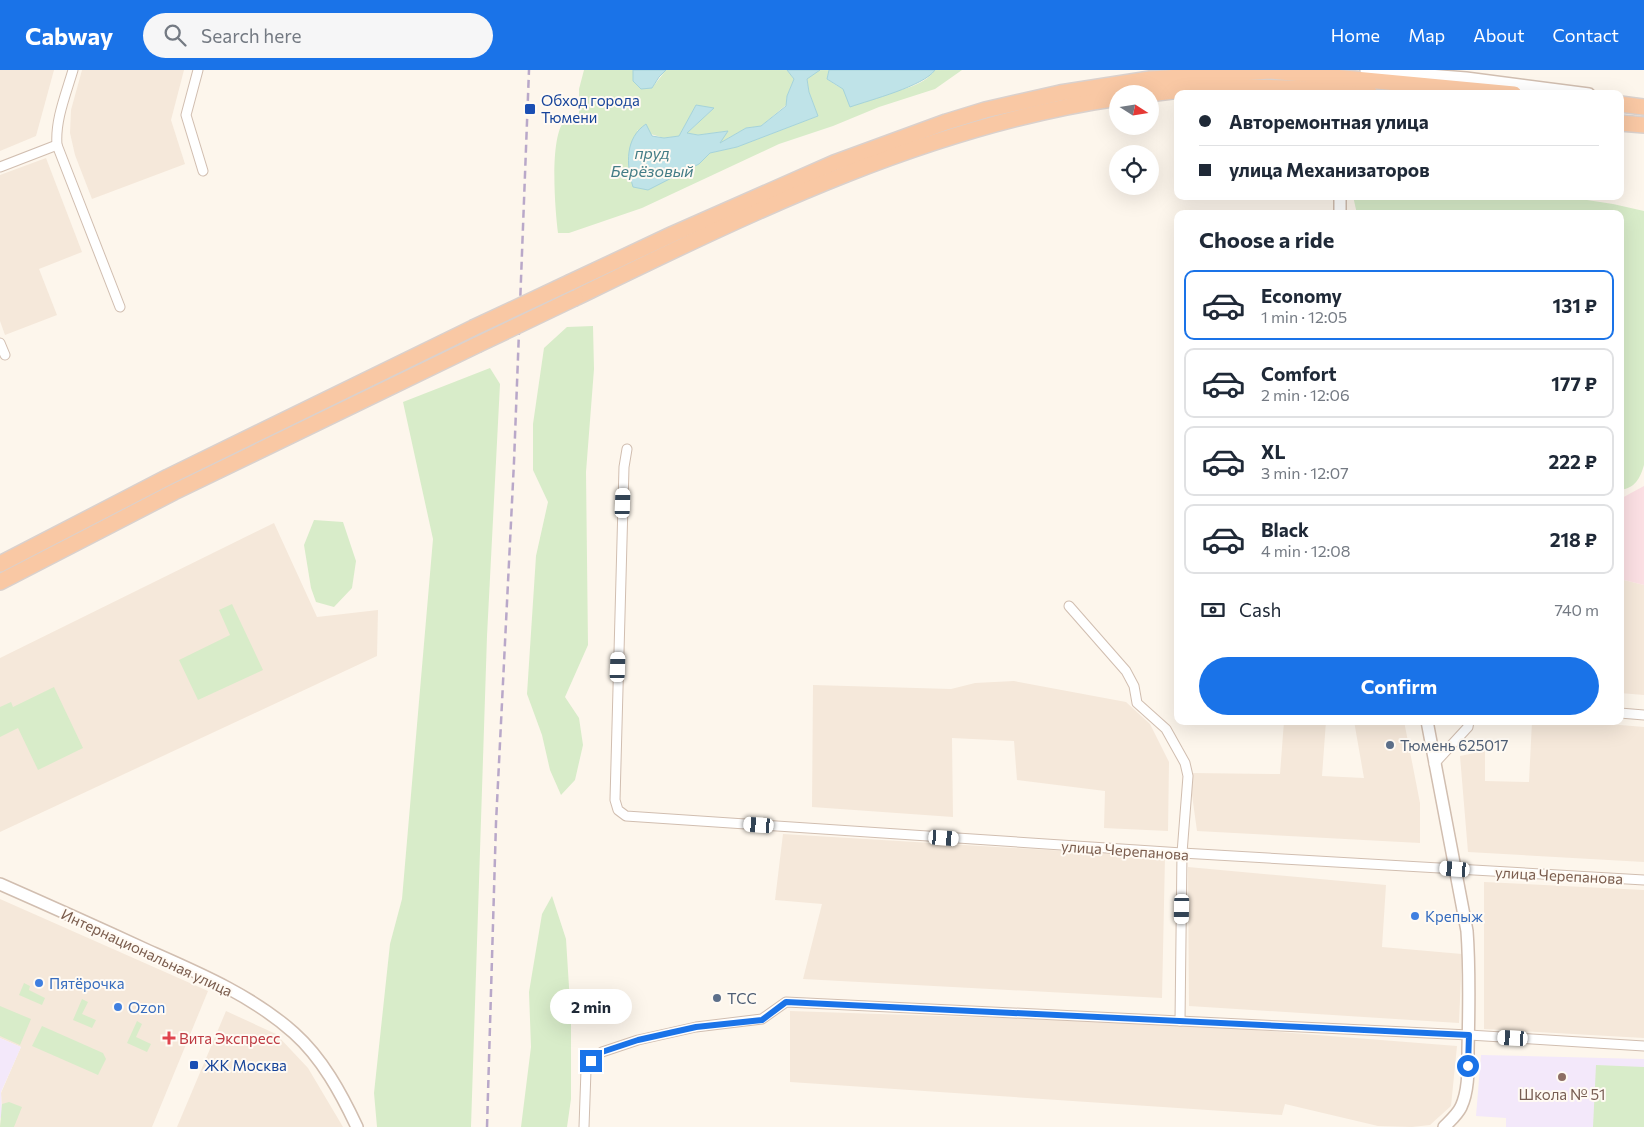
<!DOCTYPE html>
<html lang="en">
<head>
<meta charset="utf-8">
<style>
	:root { --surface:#fff; --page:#f6f6f7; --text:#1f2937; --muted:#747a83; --line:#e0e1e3; --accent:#1a73e8 }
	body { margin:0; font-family:Commissioner,sans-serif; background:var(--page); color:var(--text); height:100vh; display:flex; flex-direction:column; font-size:19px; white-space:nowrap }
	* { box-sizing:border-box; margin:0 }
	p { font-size:16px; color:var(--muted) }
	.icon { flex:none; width:28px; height:28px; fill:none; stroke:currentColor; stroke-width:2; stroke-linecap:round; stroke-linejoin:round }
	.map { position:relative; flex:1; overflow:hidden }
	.panel { position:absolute; left:1174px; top:140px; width:450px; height:515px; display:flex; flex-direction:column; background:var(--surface); border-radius:10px; box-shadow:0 5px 20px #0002 }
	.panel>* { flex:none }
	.guide { position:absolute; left:1174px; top:20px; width:450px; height:110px; border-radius:10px; box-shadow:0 5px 20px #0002; display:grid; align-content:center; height:110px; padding:0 25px; background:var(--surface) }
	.needle { width:32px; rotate:102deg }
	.tools { position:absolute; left:1109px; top:15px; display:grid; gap:10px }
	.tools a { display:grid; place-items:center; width:50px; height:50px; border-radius:50%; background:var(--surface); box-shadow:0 5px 20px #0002; font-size:25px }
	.end { position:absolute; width:22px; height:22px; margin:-11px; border:6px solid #1a73e8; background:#fff; box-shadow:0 0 0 2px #fff }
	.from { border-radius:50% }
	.bubble { position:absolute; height:35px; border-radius:18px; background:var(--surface); box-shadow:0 5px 20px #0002; font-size:16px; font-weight:700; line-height:35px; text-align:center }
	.car { position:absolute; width:15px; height:30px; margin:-15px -8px; border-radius:6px; box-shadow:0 0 4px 1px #0007; background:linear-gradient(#fff 24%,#345 0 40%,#fff 0 76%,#345 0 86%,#fff 0) }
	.guide b { display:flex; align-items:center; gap:18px; height:48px; font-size:19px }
	.guide b+b { border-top:1px solid var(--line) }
	.guide i { width:12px; height:12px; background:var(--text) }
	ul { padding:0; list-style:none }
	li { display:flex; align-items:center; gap:15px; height:70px; margin:0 10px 8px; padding:0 15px; border:2px solid var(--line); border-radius:10px }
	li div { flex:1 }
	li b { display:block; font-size:19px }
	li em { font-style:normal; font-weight:700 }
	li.selected { border-color:var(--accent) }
	li>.icon { width:45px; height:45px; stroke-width:1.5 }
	h2 { padding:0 25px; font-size:22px; line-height:60px }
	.pay { display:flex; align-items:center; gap:12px; height:55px; padding:0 25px; font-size:19px }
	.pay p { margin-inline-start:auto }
	.cta { display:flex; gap:10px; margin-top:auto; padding:10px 25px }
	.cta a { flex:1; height:58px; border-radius:30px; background:var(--accent); color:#fff; font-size:20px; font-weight:700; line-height:58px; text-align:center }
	header { display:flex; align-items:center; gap:30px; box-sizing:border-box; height:70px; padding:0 25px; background:var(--accent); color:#fff }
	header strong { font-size:24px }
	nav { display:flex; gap:28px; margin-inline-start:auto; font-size:18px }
	.search { width:350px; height:45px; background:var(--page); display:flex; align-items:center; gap:12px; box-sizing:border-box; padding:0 18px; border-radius:28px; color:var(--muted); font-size:19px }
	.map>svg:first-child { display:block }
	.residential { fill:#f5e8da }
	.education { fill:#f3e8fa }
	.medical { fill:#fbdfe3 }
	.green { fill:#d8ecc9 }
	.water { fill:#bfe3e8; stroke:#a5d3da }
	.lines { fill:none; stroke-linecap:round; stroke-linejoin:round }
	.minor-casing { stroke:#d1beb0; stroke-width:11 }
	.tertiary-casing { stroke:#d1beb0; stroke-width:14 }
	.trunk-casing { stroke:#dad1cd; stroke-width:18 }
	.minor { stroke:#fff; stroke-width:9 }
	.tertiary { stroke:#fff; stroke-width:11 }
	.trunk { stroke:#f9c8a4; stroke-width:15 }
	.rail { stroke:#b9a8c9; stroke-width:2.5; stroke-dasharray:8 5; stroke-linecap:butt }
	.trunk-bridge-casing { stroke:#dad1cd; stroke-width:18; stroke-linecap:butt }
	.trunk-bridge { stroke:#f9c8a4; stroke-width:15 }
	.route { stroke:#1a73e8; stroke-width:6 }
	.transit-dot { fill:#1a4fb4; stroke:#fffaf3; stroke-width:2 }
	.service-dot { fill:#5c6f8a; stroke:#fffaf3; stroke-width:2 }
	.shop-dot { fill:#3f7fe0; stroke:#fffaf3; stroke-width:2 }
	.health-dot { fill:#e0444e; stroke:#fffaf3; stroke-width:2 }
	.education-dot { fill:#8d6e63; stroke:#fffaf3; stroke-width:2 }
	.labels { text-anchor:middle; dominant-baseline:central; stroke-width:4; stroke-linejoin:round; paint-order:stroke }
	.transit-label { font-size:15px; fill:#164399; stroke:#fffaf3; text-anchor:start }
	.service-label { font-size:15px; fill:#4e5e75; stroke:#fffaf3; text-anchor:start }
	.street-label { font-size:15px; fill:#7a5c4d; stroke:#fffaf3 }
	.shop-label { font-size:15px; fill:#366cbe; stroke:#fffaf3; text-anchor:start }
	.health-label { font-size:15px; fill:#be3a42; stroke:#fffaf3; text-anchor:start }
	.education-label { font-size:15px; fill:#785e54; stroke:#fffaf3 }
	.water-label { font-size:16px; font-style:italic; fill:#437c86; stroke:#fffaf3 }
</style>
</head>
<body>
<header>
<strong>Cabway</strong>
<div class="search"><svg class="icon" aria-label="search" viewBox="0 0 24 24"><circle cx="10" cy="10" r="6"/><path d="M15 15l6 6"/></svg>Search here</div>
<nav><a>Home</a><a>Map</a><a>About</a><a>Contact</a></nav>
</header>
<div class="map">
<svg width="1644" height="1057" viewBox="0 0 1644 1057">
	<rect width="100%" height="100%" fill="#fdf6ec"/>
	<g class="residential">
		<path d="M0,0H54L36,66L0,81Z"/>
		<path d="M82,0H184L171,50L185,94L92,129L75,85L70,63L71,40Z"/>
		<path d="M46,88L82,182L39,199L57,245L5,265L0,251V105Z"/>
		<path d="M274,453L317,547L378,540L377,586L0,762V588Z"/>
		<path d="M1620,509L1644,515V625L1620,623Z"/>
		<path d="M1014,611L1126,632L1150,654L1169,692L1168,761L1104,758L1105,721L1017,710L1014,671L952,668L953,747L812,737L813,615L951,619L975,613Z"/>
		<path d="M1284,651H1326L1322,706L1364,708L1354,651H1404L1420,733V773L1197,761L1192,725L1191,703L1280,704Z"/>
		<path d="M1532,651H1574L1644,657V792L1468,782L1460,686L1485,681V711L1529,712Z"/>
		<path d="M783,764L1165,787L1162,928L803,909L822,834L775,830Z"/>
		<path d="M1188,797L1386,815L1382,877L1462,884L1459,953L1189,936Z"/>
		<path d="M1484,812L1644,820V968L1484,959Z"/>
		<path d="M0,829L208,921L152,1057H0L2,1044L1,1023L21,977L0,968Z"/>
		<path d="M226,941L276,964L308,998L343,1057H177Z"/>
		<path d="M790,941L1179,954L1457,976L1451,1036L1430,1055L1412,1057L1378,1056L1285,1034L1282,1045L790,1012Z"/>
	</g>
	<g class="education">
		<path d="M0,968L21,977L1,1022L2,1044L0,1049Z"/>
		<path d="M1481,985L1644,989V1057H1506V1048L1476,1046Z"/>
	</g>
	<path class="medical" d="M1644,416V515L1620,509V429Z"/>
	<g class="green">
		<path d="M584,0H633V11L652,18L666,0H787L794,9L787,26L786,35L761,56L746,58L718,74L727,61L698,65L686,64L713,39L696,35L679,66L664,68L637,60L678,104L699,94L710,83L737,77L818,46L809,22L807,8L820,0H829L827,9C832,12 838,17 844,19C870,26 918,24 935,0H962L935,19L879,37L833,56L779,74L642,138L569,163H558C555,140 549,66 565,50C569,46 575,45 579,43V19Z"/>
		<path d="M1353,126H1561L1613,134L1644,141V395C1640,409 1635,418 1620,420V144H1357Z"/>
		<path d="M593,256L594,299L586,402L588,575L565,627L579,648L583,675L575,710L561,725L550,700L542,665L527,624L536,486L548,432L533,400V354L544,278L567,257Z"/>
		<path d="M490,298L500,314L487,566L471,1057H377L374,1023L390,874L402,829L433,469L403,332Z"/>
		<path d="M314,450L343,452L356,491L352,518L334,537L316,532L311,518L304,475Z"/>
		<path d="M232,534L263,600L198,630L179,590L230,565L219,540Z"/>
		<path d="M54,617L83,678L38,700L18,658L0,667V637L11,632L13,637Z"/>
		<path d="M552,826L566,869L571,949V1029L567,1057H521L531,977L529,922L542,844Z"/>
		<path d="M24,913L30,916L29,920L45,928L42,935L19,925Z"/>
		<path d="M82,929L88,932L82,944L96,950L92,958L73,950Z"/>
		<path d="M0,936L31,949L20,975L0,966Z"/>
		<path d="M137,951L142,954L136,967L151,974L147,982L127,973Z"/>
		<path d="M42,956L103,983L106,989L98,1005L32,976Z"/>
		<path d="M1596,995L1644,997V1057H1593Z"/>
		<path d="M9,1032L22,1037L14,1057H0L2,1034Z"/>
	</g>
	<g class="water">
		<path d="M633,0H666L659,7L652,18L641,19L633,11Z"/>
		<path d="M787,0H820L807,9L809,22L818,46L737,77L710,83L699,94L648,120L633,117C626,94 625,68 646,54L652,66L664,68L679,66L696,35L714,38L687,63L698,65L728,61L720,73L746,58L761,56L786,36L787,26L794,9Z"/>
		<path d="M829,0H935C924,16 870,30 850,37L843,19L827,9Z"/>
	</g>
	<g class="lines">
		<defs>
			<g id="minor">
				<path d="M73,0C66,24 55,50 57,75L120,237"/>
				<path d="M198,0L186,45L203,101"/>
				<path d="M0,97L57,75"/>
				<path d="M0,273L5,285"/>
				<path d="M627,379L624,397L615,730L618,740L626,746L1182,783L1644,810"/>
				<path d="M1069,536L1126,601L1134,616L1137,633L1166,659L1185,693L1188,706L1182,783L1180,951"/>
				<path d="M1620,643L1644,645"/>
				<path d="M1434,694L1468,657L1469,651"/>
				<path d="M584,1057L586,1000L591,991L602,982L638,970L696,957L762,949L786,932L1469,965L1644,976"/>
			</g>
			<g id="tertiary">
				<path d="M1366,0L1466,8L1589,24"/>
				<path d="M1340,126V144"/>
				<path d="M1427,651L1467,861C1470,901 1469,940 1468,980C1468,998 1469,1020 1461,1037C1457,1045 1450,1051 1444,1057"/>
				<path d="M0,814C50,836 99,858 149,881C199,903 253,926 294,963C322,988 341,1023 357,1057"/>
			</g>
			<g id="trunk">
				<path d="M1148,24C1222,14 1296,16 1370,24"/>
				<path d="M1620,34L1644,37"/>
				<path d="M1620,53L1644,55"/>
				<path d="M571,212L673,164L834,93L946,52L985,40L1060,23L1150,9L1270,1L1514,24"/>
				<path d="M575,228C748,144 925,56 1118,28"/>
				<path d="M0,494L168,407L473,258"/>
				<path d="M0,512L174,422L477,275"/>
			</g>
		</defs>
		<use href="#minor" class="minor-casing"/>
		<use href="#tertiary" class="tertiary-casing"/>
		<use href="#trunk" class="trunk-casing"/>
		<use href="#minor" class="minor"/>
		<use href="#tertiary" class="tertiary"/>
		<use href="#trunk" class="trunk"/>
		<path class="rail" d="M487,1057L496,753L514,392L529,0"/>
		<defs>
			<g id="trunk-bridge">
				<path d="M473,258L571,212"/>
				<path d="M477,275L575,228"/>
			</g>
		</defs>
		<use href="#trunk-bridge" class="trunk-bridge-casing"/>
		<use href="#trunk-bridge" class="trunk-bridge"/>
	</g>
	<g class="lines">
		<path class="route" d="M591,991L602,982L638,970L696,957L762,950L786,932L1469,965L1468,996"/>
	</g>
	<g class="transit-dot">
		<rect x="524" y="33" width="12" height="12" rx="2.5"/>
		<rect x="189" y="990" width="10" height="10" rx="2.5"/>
	</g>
	<g class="service-dot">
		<circle cx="1390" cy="675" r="5"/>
		<circle cx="717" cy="928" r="5"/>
	</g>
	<g class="shop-dot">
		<circle cx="1415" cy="846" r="5"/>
		<circle cx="39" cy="913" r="5"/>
		<circle cx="118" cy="937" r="5"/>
	</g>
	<path class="health-dot" d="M166.5 960.5h5v5h5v5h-5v5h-5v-5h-5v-5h5z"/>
	<circle class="education-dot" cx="1562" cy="1007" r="5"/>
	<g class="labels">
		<g class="transit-label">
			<text x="541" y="30">Обход города<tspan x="541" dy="17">Тюмени</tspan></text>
			<text x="204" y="995">ЖК Москва</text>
		</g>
		<g class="service-label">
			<text x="1400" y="675">Тюмень 625017</text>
			<text x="727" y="928">ТСС</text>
		</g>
		<g class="street-label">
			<text transform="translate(1125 780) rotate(4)">улица Черепанова</text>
			<text transform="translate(1559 805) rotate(3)">улица Черепанова</text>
			<text transform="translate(147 882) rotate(25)">Интернациональная улица</text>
		</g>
		<g class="shop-label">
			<text x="1425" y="846">Крепыж</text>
			<text x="49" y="913">Пятёрочка</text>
			<text x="128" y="937">Ozon</text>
		</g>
		<g class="health-label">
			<text x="179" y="968">Вита Экспресс</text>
		</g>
		<g class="education-label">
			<text x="1562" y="1024">Школа № 51</text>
		</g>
		<g class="water-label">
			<text x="652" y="82">пруд<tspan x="652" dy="18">Берёзовый</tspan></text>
		</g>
	</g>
</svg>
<div class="tools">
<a><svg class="needle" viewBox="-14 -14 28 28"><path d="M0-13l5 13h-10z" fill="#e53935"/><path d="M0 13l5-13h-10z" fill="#747a83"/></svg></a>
<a><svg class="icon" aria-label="locate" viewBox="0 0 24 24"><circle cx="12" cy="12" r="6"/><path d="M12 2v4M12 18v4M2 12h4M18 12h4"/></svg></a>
</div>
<i class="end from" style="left:1468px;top:996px"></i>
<i class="end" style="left:591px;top:991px"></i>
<div class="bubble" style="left:550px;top:919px;width:82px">2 min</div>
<i class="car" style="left:623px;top:433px;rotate:2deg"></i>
<i class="car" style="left:618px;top:597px;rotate:2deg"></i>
<i class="car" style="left:759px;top:755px;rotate:274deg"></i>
<i class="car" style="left:944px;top:768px;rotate:94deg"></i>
<i class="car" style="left:1455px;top:799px;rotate:274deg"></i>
<i class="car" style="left:1182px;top:839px;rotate:181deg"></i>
<i class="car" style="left:1513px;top:968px;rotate:273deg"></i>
<div class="guide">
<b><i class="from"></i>Авторемонтная улица</b>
<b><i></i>улица Механизаторов</b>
</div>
<section class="panel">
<h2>Choose a ride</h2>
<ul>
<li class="selected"><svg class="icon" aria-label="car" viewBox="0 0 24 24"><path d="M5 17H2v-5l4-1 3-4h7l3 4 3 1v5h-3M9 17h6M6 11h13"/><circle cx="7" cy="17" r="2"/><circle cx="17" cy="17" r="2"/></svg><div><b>Economy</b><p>1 min · 12:05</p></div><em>131 ₽</em></li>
<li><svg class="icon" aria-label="car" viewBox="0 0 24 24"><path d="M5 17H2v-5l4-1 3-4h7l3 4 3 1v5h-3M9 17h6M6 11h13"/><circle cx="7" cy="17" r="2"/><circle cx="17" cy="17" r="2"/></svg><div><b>Comfort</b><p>2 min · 12:06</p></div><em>177 ₽</em></li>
<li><svg class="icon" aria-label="car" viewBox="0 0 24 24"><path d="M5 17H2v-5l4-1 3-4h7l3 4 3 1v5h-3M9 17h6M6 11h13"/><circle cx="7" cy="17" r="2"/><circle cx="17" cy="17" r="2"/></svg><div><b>XL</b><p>3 min · 12:07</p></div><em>222 ₽</em></li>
<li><svg class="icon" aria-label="car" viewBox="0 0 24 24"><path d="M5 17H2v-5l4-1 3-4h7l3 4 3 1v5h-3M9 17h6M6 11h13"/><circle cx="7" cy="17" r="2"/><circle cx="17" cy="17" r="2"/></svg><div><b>Black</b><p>4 min · 12:08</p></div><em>218 ₽</em></li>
</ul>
<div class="pay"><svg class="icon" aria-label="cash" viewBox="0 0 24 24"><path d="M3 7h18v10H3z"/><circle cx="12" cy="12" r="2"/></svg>Cash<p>740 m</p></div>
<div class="cta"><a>Confirm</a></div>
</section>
</div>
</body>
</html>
